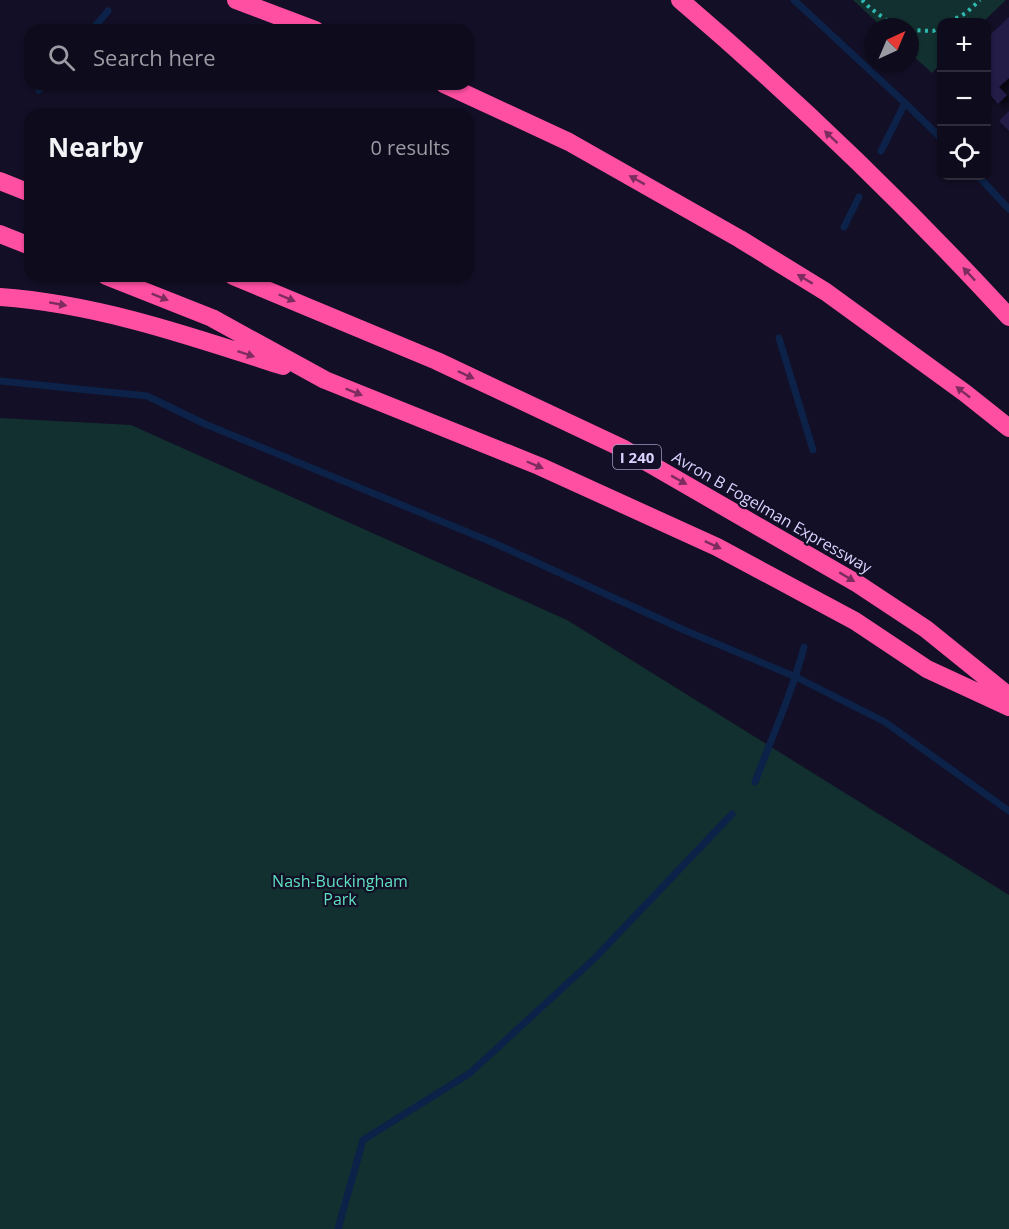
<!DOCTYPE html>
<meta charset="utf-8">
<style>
body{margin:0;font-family:"Open Sans",sans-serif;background:#1c1929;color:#f1f3f6}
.controls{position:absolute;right:18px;top:18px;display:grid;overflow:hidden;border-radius:12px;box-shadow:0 2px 4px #0004}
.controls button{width:54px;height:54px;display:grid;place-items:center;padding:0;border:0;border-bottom:2px solid #2e2b3b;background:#0e0b1c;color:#f1f3f6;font:30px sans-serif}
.compass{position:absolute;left:865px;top:18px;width:54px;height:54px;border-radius:50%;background:#0e0b1c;box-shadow:0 2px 4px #0004;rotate:44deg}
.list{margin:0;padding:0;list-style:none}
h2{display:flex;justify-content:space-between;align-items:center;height:78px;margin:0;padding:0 24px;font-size:26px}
h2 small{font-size:20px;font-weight:400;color:#9b9ba3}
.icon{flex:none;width:33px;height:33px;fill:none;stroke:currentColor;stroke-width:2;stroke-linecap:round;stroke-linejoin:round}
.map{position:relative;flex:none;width:1009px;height:1229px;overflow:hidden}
.search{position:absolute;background:#0e0b1c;box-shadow:0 2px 4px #0004;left:24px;top:24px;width:450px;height:66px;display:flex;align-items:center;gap:15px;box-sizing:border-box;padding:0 21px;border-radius:18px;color:#9b9ba3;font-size:22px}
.panel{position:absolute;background:#0e0b1c;box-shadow:0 2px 4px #0004;left:24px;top:108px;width:450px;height:174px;border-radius:18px}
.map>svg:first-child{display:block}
.green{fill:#12302f}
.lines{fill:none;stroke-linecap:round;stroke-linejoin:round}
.stream{stroke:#0c2248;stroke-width:7}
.building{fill:#241b47;filter:url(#shadow)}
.path{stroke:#2fb8b0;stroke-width:4;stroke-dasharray:3 4.5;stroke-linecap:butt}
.highway{stroke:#ff4fa3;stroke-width:18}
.oneway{fill:#7d2c5e}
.labels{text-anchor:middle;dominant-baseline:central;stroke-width:4.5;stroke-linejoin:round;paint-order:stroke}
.shield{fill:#130f26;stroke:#9e99be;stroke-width:1.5}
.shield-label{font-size:15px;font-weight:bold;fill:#d9d4ff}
.street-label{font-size:16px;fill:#d9d4ff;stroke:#130f26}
.park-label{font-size:16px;fill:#5fe0c0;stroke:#130f26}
</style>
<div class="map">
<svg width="1009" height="1229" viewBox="0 0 1009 1229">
<defs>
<filter id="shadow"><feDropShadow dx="6" dy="4" stdDeviation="3" flood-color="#0009"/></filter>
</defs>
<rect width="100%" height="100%" fill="#130f26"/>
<path class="green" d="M853,0H1006L983,22H942L941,63L932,73L910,53V27H882Z
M0,418L131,425L567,620L1009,895V1229H0Z"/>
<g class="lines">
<path class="stream" d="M794,0L905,103
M92,30L108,11
M39,90L44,84
M881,151L905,103L942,139
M978,176L1009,209
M844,227L859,197
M779,338L813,450
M0,381L147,396L205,424L494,543L684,630L796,677L885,722L1009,811
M755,782C772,737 792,693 804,647
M338,1229L363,1140L470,1073L595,958L732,814"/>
</g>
<path class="building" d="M1009,17V78L999,87L1007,95L998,104L991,96L986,100V39Z
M1009,111V131L999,121Z"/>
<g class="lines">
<path class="path" d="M862,0L870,8L896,27
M949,22L966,13L980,0
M910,30L933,31L942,27"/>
<path class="highway" d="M236,0L315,30
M680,0C796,99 906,205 1009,317
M444,84L569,142L740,239L826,292L965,393L1009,428
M0,181L30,193
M0,234L30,246
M106,276L212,318L325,380L539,466L717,547L855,621L927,669L1009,707
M233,276L437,361L624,449L858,584L926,629L1009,696
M0,297C98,304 190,336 283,366"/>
</g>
<defs><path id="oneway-solid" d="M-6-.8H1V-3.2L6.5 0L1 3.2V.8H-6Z" transform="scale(1.5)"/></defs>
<g class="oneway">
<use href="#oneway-solid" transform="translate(831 137) rotate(-137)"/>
<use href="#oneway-solid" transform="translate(637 180) rotate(-151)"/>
<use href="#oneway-solid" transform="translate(969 274) rotate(-133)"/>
<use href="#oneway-solid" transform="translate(805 279) rotate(-149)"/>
<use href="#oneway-solid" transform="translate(160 297) rotate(22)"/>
<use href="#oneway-solid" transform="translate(287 298) rotate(23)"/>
<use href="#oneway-solid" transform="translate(58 304) rotate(10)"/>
<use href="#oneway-solid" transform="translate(246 354) rotate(18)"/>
<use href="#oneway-solid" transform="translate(466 375) rotate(25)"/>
<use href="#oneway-solid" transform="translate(354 392) rotate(22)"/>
<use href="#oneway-solid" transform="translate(963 392) rotate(-142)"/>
<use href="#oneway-solid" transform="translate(535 465) rotate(23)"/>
<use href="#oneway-solid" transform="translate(679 480) rotate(29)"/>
<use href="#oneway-solid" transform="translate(713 545) rotate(25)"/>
<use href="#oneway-solid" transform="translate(847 577) rotate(31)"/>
</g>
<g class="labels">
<rect class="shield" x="613" y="445" width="48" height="24" rx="4.5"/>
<g class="shield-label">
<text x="637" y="457">I 240</text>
</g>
<g class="street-label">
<text transform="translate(772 512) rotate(30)">Avron B Fogelman Expressway</text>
</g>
<g class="park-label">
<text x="340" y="881">Nash-Buckingham<tspan x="340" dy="18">Park</tspan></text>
</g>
</g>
</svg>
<div class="controls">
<button>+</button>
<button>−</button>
<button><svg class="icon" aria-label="locate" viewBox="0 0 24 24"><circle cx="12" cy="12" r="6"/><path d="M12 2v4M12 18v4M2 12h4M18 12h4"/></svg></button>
</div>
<svg class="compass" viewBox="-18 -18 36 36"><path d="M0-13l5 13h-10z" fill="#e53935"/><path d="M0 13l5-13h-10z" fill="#9b9ba3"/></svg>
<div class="search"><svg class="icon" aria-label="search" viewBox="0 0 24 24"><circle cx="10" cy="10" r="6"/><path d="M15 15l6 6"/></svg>Search here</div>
<section class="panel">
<h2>Nearby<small>0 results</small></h2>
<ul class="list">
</ul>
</section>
</div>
